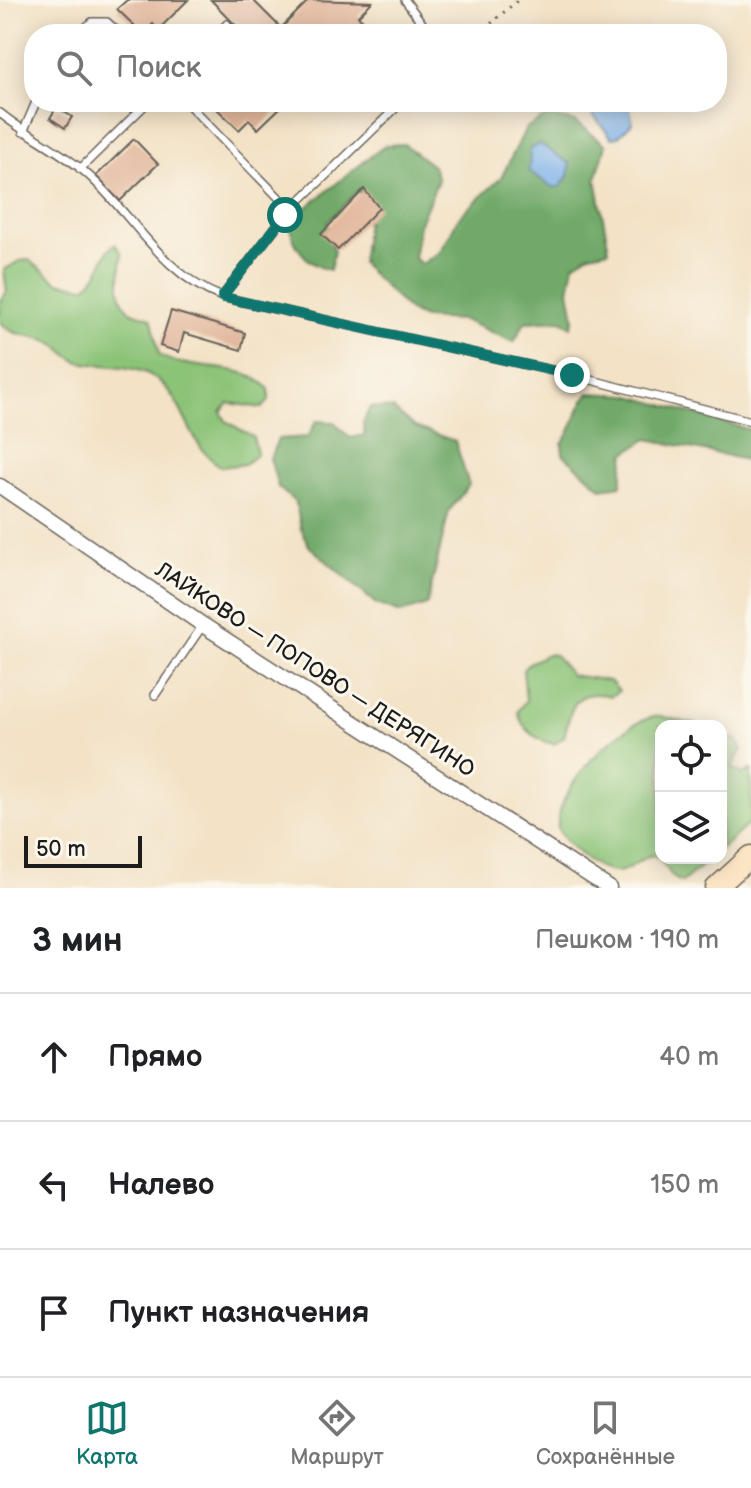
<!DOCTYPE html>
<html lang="ru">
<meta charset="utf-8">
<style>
body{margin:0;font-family:"Balsamiq Sans",sans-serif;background:#f2f2f2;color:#202124}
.controls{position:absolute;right:24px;bottom:24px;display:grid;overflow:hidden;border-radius:16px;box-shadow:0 4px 20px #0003}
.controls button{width:72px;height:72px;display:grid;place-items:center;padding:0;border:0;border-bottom:2px solid #e0e0e0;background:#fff;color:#202124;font:40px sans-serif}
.scale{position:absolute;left:24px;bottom:20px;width:118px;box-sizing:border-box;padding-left:8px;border:4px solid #1c1c1c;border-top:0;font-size:22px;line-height:28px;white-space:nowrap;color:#1c1c1c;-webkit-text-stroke:6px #fbf7ec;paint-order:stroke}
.stop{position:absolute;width:24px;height:24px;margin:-18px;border:6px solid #0f766e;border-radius:50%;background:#fff}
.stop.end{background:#0f766e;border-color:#fff;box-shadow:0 2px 8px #0008}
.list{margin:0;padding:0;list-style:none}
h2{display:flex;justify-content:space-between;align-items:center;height:104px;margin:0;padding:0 32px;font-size:34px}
h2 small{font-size:26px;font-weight:400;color:#757577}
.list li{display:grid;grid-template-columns:52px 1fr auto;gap:24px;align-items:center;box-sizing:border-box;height:128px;padding:0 32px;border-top:2px solid #e0e0e0}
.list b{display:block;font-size:30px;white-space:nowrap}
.list em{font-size:26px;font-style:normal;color:#757577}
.icon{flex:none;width:44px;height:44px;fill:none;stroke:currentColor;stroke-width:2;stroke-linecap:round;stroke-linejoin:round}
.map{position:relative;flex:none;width:751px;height:888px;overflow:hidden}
.search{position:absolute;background:#fff;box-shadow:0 4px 20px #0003;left:24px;right:24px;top:24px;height:88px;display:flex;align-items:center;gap:20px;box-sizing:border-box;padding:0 28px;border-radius:32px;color:#757577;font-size:30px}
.sheet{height:488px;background:#fff}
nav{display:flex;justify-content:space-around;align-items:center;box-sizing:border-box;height:112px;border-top:2px solid #e0e0e0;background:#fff;font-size:22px;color:#757577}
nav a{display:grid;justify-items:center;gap:4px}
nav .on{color:#0f766e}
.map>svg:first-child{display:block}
.green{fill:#8bc377;stroke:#54704a;stroke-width:2}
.forest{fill:#70a968;stroke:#466242;stroke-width:2}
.water{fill:#7ab0e9;stroke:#4b6682;stroke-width:2}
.building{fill:#e2b69b}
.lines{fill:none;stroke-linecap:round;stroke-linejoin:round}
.service-casing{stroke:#676158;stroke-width:10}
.minor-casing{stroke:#676158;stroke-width:17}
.secondary-casing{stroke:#676158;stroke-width:23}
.path{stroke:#676158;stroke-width:3;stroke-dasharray:2 6;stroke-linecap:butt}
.service{stroke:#fff;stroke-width:7}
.minor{stroke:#fff;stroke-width:14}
.secondary{stroke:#fce5c4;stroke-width:20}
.route{stroke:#0f766e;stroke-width:10}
.labels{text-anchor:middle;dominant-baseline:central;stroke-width:6;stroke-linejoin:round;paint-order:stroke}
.street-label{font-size:22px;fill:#1c1c1c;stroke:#fbf7ec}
</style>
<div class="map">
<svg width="751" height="888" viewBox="0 0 751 888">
<rect width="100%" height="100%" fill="#fbf7ec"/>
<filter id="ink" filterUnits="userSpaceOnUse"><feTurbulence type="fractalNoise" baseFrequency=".0125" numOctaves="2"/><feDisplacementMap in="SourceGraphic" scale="16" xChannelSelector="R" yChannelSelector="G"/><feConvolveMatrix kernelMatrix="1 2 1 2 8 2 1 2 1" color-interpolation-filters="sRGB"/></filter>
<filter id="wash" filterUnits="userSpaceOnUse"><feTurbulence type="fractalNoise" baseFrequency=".006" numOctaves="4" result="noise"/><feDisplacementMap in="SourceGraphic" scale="32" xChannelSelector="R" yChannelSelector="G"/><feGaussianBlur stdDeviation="1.8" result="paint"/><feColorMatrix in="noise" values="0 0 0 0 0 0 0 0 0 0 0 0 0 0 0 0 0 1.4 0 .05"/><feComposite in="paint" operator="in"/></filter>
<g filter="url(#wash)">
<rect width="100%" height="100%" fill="#f3e2c6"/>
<path class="green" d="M115,244L122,253C122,270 112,305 135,313C142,316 146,314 152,320L159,355C191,374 242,359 269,389V401L262,408L229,403L221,412L226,421L253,437L257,454L245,464L222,467C186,447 187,398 152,376C133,364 102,367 80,362C68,359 62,347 50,342C32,333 15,339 0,322V300L7,292L4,270L19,261L29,260L58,282L85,287C104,273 102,252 115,244Z
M547,654L555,655L571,675L610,681L619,691L611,696C573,687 572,707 564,737L554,744C537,741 521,728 518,711L526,700L523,670L529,663Z
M659,716L704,726H661V858H711L682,882C667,877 667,861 653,855C639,857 632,870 618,872C600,874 564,844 558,828C554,789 621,719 659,716Z
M721,734L736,740L742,749L732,767L742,774L751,770V822L721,849Z"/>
<path class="forest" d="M547,116L575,122L606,145L596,179L609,250L590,254L574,264L569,290L574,318L571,327L561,320L525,322L514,342L463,320L424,318L409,311L361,263L370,198L358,191L327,223L334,252L330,270C307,266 289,243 291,220L371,156L386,145L404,144L433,166L438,180L419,225L414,258L422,264L441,251L459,217L501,178L526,128Z
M589,393L628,395L751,430V461L648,439L625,453L621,485L601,488L563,454L562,443C576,427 575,410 589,393Z
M370,407L393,409L415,427L455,441L469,485L449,511L427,605L401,613L376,604L309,546L301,529L296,503L278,487L270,458L278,439L308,437L316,421L334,422L350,438L365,435L363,423Z"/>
<path class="water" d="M582,102H624L631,112L632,123L618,137L612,138Z
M540,144L570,164L568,176L560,187H552L529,171L530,149Z"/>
<g id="blocks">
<path class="building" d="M127,0H188L158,30L153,24L143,34L117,9Z
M211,0H253L281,28L309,0L372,2L358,16L366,23L355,34H244Z
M220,102H286L258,129L249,120L239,130L215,107Z
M57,107L72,117L65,128L50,118Z
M134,139L158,164L120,201L96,176Z
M364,189L379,208L338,250L321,234Z
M171,311L245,333L241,350L184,333L179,352L160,346Z"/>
</g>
</g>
<g filter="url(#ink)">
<use href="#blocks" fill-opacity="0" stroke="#676158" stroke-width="2"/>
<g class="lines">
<defs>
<path id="service" d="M405,0L430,34
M78,34L92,22H107L120,34
M217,34L227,24
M186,102L285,204V215L222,297
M0,113C27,135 60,150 86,173C133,214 161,274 222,297L572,375L751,421
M23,132L36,102
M80,169L148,102
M285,215L402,102
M155,695L203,625"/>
<path id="minor" d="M0,486L203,625L609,888"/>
<path id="secondary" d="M716,888L751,856"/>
</defs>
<use href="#service" class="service-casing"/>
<use href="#minor" class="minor-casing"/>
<use href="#secondary" class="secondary-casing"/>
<path class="path" d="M479,34L518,0"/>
<use href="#service" class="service"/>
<use href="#minor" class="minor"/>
<use href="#secondary" class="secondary"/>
</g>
</g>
<g class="lines" filter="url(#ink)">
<path class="route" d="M285,215L222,297L572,375"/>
</g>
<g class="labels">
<g class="street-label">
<text transform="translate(315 670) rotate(33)">ЛАЙКОВО — ПОПОВО — ДЕРЯГИНО</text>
</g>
</g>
</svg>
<div class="controls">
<button><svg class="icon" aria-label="locate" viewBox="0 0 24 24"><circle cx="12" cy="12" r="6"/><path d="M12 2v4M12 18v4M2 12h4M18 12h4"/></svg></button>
<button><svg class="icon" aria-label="layers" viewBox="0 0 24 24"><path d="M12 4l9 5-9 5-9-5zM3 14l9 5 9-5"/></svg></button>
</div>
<div class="scale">50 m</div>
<div class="stop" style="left:285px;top:215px"></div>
<div class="stop end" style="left:572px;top:375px"></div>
<div class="search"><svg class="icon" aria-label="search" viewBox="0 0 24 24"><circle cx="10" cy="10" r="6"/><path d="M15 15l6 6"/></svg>Поиск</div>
</div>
<section class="sheet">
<h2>3 мин<small>Пешком · 190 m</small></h2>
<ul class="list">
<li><svg class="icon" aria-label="ahead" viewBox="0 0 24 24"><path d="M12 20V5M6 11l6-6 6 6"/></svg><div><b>Прямо</b></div><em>40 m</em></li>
<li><svg class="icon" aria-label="left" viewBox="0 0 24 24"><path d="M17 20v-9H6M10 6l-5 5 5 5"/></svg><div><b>Налево</b></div><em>150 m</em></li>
<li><svg class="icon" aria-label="arrive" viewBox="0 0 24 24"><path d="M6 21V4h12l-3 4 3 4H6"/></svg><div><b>Пункт назначения</b></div></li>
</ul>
</section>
<nav>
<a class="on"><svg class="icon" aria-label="map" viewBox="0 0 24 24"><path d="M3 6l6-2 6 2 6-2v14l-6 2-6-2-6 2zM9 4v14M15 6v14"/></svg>Карта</a>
<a><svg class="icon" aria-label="directions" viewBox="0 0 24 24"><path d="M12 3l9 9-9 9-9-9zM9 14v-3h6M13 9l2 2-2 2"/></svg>Маршрут</a>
<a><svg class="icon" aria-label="saved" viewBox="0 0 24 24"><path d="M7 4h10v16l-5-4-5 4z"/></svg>Сохранённые</a>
</nav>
